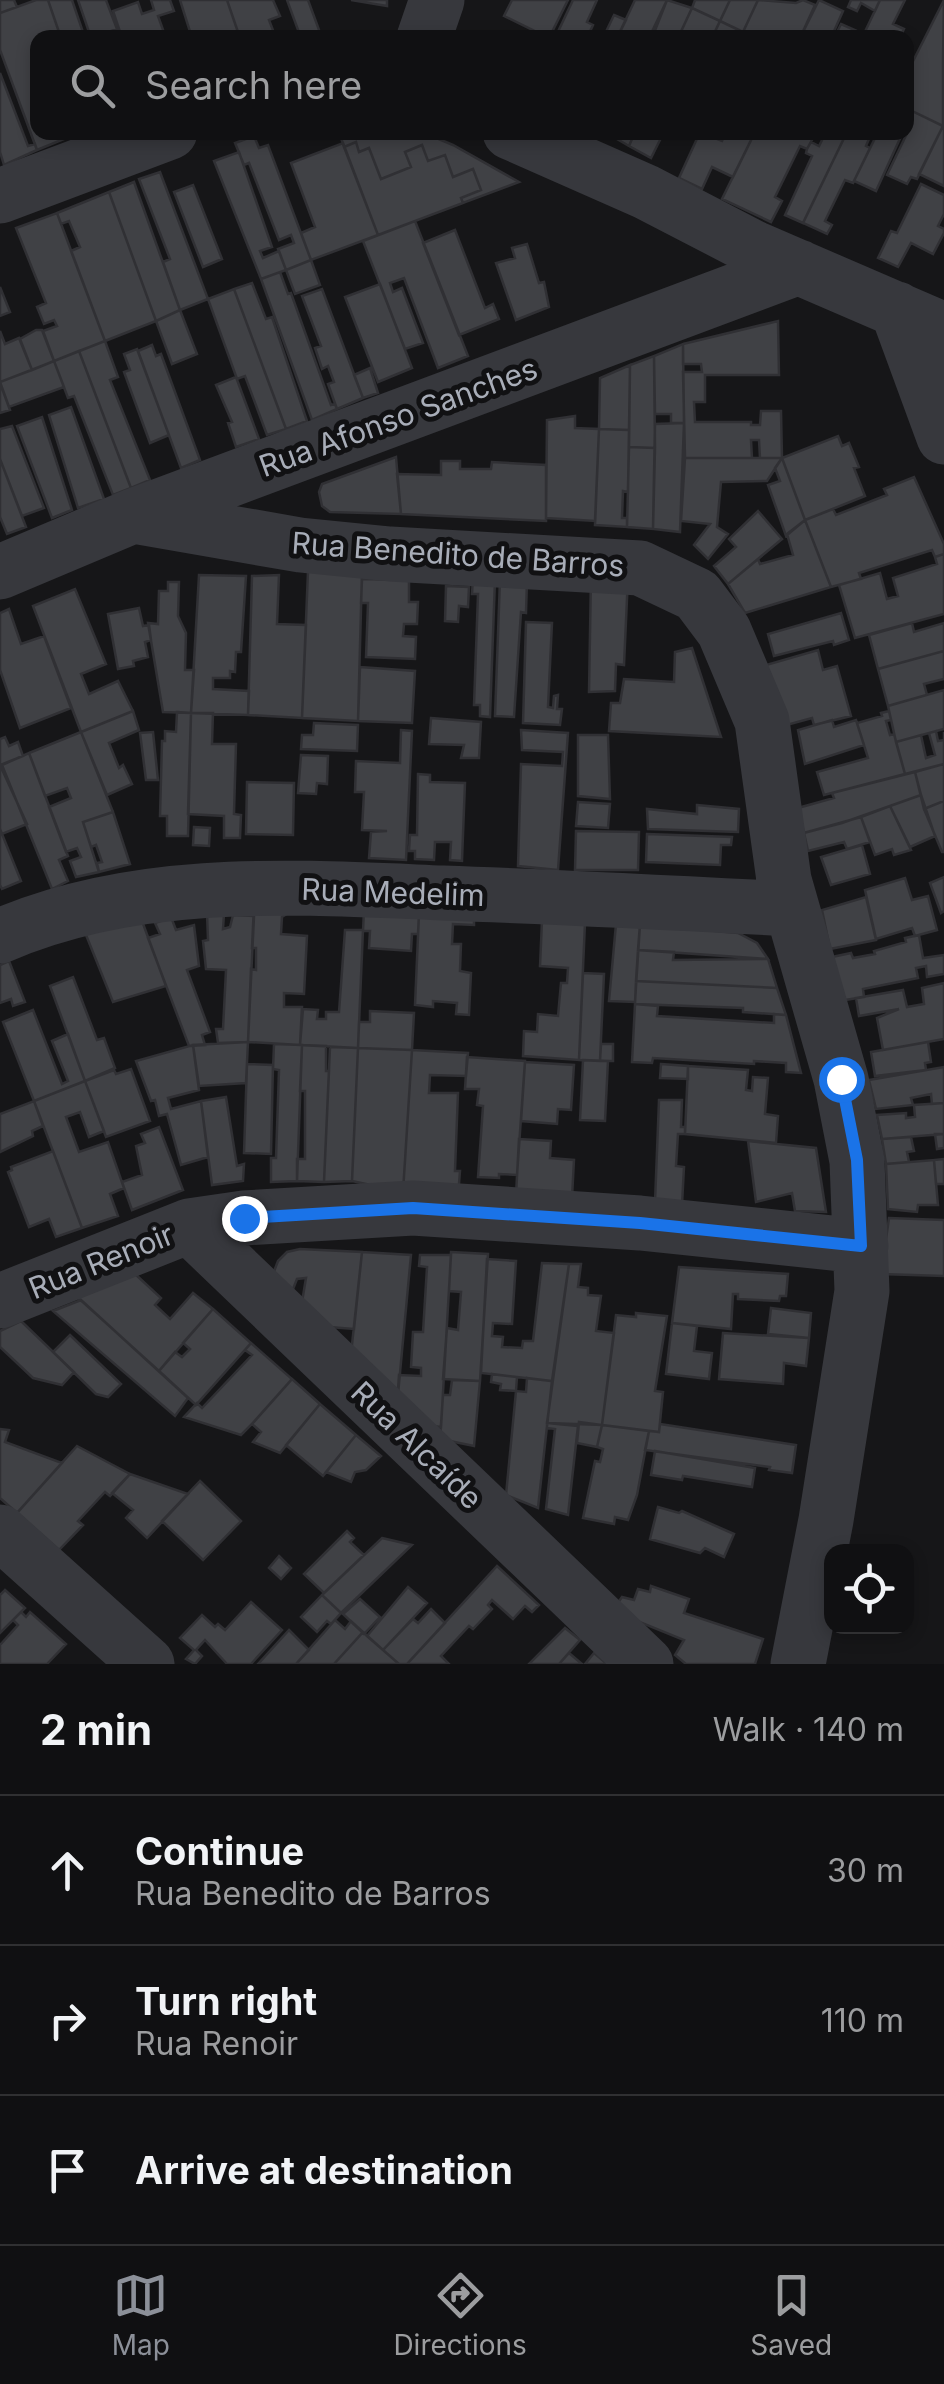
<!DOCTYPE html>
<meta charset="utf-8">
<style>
body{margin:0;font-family:Inter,sans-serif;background:#19191b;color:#f1f3f6}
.controls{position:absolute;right:30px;bottom:30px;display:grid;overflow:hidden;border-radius:20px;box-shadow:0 5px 15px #0003}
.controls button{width:90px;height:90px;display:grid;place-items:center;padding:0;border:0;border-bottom:2px solid #303032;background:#101012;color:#f1f3f6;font:50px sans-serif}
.stop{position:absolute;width:30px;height:30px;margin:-22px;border:8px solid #1a73e8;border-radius:50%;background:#fff}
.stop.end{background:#1a73e8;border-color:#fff;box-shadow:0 2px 10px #0008}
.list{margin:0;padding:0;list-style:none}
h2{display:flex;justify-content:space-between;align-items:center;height:130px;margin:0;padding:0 40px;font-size:42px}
h2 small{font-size:32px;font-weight:400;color:#9c9d9f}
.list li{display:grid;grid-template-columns:65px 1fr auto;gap:30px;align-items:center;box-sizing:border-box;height:150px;padding:0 40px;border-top:2px solid #303032}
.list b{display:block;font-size:38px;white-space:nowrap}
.list p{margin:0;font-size:32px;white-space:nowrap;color:#9c9d9f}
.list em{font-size:32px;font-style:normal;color:#9c9d9f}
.icon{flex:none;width:55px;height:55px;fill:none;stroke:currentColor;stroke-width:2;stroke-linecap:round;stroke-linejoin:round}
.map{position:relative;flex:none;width:944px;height:1664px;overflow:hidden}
.search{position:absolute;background:#101012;box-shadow:0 5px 15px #0003;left:30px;right:30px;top:30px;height:110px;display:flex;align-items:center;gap:25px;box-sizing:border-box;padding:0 35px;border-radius:20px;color:#9c9d9f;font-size:38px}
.sheet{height:580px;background:#101012}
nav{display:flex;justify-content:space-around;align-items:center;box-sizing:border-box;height:140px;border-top:2px solid #303032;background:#101012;font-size:28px;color:#9c9d9f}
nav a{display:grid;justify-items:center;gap:5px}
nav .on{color:#8c9099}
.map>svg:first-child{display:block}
.building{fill:#404145;stroke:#303034;stroke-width:2.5}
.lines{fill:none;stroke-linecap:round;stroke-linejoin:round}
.minor{stroke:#37383d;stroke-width:55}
.route{stroke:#1a73e8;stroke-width:12}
.labels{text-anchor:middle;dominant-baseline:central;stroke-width:10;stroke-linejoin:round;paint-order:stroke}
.street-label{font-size:30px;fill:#a8adb8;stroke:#111113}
</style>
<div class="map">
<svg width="944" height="1664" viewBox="0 0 944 1664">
<rect width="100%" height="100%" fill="#161618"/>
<path class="building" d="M0,0H14L17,7L0,13Z
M36,0H48L61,38H38V132H68L69,137L37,150L0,50V13Z
M48,0H72L85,38H61Z
M78,0H106L117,29L111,31L113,38H91Z
M151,0H170L174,11L158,16L166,38H122L113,11L138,2L142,14L154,10Z
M180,0H227L240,38H192Z
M227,0H273L280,16L269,20L276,38H240Z
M287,0H308L322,38H301Z
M351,0H387V6Z
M512,0H568L549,38L504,16Z
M573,0H597L587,22L593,25L587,38H555Z
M635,0H667L649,38H617Z
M667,0L692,8L678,38H652Z
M695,0H730L720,21L692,8Z
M730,0H758L743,32L720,21Z
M758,0L796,3L803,0L815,5L800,38H754L743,32Z
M819,0L843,11L831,38H800Z
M851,0H880L875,11L861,3L857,11L848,7Z
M880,0H905L893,24L904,29L900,38H862Z
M944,0L943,62V126L906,108V75Z
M692,8L720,21L712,38H678Z
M614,15L626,20L617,38H603Z
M720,21L743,32L740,38H712Z
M841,24L864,34L862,38H834Z
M0,73L28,146L35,144L37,150L4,165L0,152Z
M906,108L943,126L917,179L911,177L907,184L887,175L911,125L906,124Z
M943,126H944V186L919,174Z
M339,132H422L453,145L519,182L463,203L461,198L481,190L473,169L453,177L445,155L428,161L422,145L405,152L411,167L381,179L369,148L359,152L356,142L344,147Z
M605,132H635L629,146Z
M635,132H664L651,158L629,146Z
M700,132L722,141L726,132H755L733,177L712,167L702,189L679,178Z
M755,132H800L813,138L807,149L800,146L775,197L782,201L771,222L722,199Z
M826,132H847L803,223L785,215L812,156L806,153L807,149L811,142L819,146Z
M847,132H872L866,146L870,148L853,183L845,180L825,221L832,225L827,234L803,223Z
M878,132H903L876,191L854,181Z
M254,136L259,148L268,145L311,260L286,270L278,249L294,243L291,235L279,240L249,163L244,165L235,143Z
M356,142L359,152L369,148L381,179L411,167L405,152L422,145L428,161L445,155L453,177L473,169L481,190L461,198L463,203L378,235L344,147Z
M343,143L378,235L311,260L301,233L315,227L291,163Z
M239,152L272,247L260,251L263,258L279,251L286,270L261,279L214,161Z
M160,172L208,299L180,310L163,262L170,259L139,179Z
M134,182L180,310L156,321L109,192Z
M921,184L944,195V214L938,226L944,229V233L933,254L911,243L898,267L878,258L891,231L897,233Z
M193,185L222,259L203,267L174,192Z
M109,192L156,321L105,341L71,251L80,247L69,221L61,224L57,213Z
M57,213L105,341L54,361L43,331L57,326L54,320L44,324L37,307L46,303L16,228Z
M415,221L468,356L438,368L404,278L390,283L393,292L402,288L423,343L405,349L363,241Z
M455,230L485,308L493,304L499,319L459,335L423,243Z
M527,244L539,283L544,282L549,307L516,320L496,263L515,258L512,248Z
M311,260L320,285L295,294L286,270Z
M280,272L288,294L291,293L331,405L335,404L337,409L312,420L261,279Z
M252,283L266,319L272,317L307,421L286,429L234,289Z
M380,284L412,368L378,382L345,297Z
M0,287L10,312L0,316Z
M234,289L286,429L267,435L245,376L237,379L208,299Z
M322,289L363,398L337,409L328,384L334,382L328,366L322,369L315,348L321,346L302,296Z
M180,310L197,354L172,364L156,321Z
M778,321L779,375H705V402H694L695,422H751V425H760L761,411H781L782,458H760L759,440H751L752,458H685L683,372H702L701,364H683V344Z
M36,330H42L54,361L32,370L20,339Z
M0,331L5,344L19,338L32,370L0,382Z
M105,341L118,377L110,380L150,480L131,488L79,351Z
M683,344L684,423H671V414H655L654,356Z
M152,345L156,356L161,354L200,460L181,468L138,351Z
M137,349L169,435L150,443L124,372L130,370L124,354Z
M79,351L131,488L113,495L74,396L68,398L54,361Z
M654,356L655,448L629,447L630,365Z
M54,361L64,387L9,407L0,382Z
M630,365L629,430L599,429L600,378Z
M370,368L378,393L363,398L354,375Z
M236,377L259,439L236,447L228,423L232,422L216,385Z
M0,383L10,410L0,413Z
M71,407L104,499L78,508L49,415Z
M575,416V428L599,429L595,521L546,518L547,420Z
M42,417L72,510L52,518L17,426Z
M684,423L680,532L653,529L655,424Z
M12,426L44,508L22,516L0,459V429Z
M599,429L629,430L628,492L623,491L622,518H627V527L595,525Z
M838,436L842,446L849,443L859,467L854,468L865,496L805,520L782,458Z
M629,447L655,448L653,529L627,527Z
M396,457L401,514L330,512L322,506L319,492L322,484Z
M685,458H782L767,481L721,482L717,527L728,534L708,559L694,545L710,524L681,521Z
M782,458L805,520L786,536L768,485L780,481L775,468Z
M0,459L26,527L7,534L0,517Z
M441,461H460V469H491L492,462L546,465V521L401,514L397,474L441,475Z
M914,477L944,544V554L935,557L932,550L859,573L861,579L831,587L805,520L833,509L836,515L887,495L884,489Z
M758,511L782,539L728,584L714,566L736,547L729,539Z
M805,520L831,587L745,613L728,584L758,559L760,564L793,555L787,534Z
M944,554V614L855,638L839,585L880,573L887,599L898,596L893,578L937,564L935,557Z
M308,571L362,572L358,721L302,718Z
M199,575L246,576L241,652H236L235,672L230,671V678H213V689L249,691L248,715L191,713Z
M279,575L277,624L306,625L302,718L248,715L252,576Z
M591,575L628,577L624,665L616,664L615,691L589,692Z
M473,577L495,580L490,717L480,716V705H474L478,594H472Z
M362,579L409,580V602H418L417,624H404L403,636L416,637L415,659L366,657L368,603H361Z
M500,579L527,581L526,613L521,612L514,717L495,716Z
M168,582H179L178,616L186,633L185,670H194L191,713L163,712L148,623L158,624L159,591H168Z
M446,586L469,587L468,607L459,606L458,622L445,621Z
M75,589L106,664L81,674L89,694L118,681L133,711L81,732L33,606Z
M139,608L143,626L149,625L151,640L145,642L148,657L133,661L134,666L118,669L108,614Z
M9,609L21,644L44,636L71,708L20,728L0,670V613Z
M841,613L849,640L834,645L833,641L774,656L768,634Z
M526,622L552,623L548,707L553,708L554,696L558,695L557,709H562L560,725L523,723Z
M912,623L914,632L944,623V651L878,669L869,635Z
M692,648L721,737L609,731L611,703H620L624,679L674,682L675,652Z
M818,650L823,670L837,666L851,716L814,725L812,718L783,726L766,665Z
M944,651V679L924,684L927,695L888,706L878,669Z
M360,667L415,671L412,723L358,721Z
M944,690V729L896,742L888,706Z
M133,711L139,730L109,743L119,768L123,765L132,784L107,795L81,732Z
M889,711L891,720L886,721L890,735L894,734L905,774L824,795L817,772L868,758L857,723L882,716L881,713Z
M177,712L191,713L188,836H167V816H160L162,741H165V731L176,732Z
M191,713H213L212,744H236L234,814L241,815L240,838H224V816L188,814Z
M431,718L481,722L479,758H461L464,745L429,744Z
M832,720L834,727L856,720L864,745L805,764L798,730Z
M314,723L358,725L357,751L301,749L302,735H313Z
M401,730L412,731L406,860L369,858L371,832L387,831L362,830L364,792H355L356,761L400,763Z
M521,730L568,733L558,870L518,866L521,764L562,766L563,752L522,750Z
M936,731L938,741L944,740V732V764L905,774L896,742L921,735L926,758L935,755L929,733Z
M81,732L113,812L83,822L99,872L76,877L70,861L81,857L77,848L66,852L49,807L71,798L67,788L45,796L29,753Z
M153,732L158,780H146L140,733Z
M578,735H608L610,799L578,796Z
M5,737L9,746L18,742L23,756L0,765V739Z
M29,753L68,856L59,860L68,881L52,889L2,765Z
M301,755L328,756L327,784L317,783L316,794L298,793Z
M944,764V801L924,809L915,772Z
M0,765L27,824L2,834L0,829Z
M915,772L921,795L842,823L804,833L798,808L834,798L832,793Z
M418,774L430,775V782L465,783L462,861L450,860L451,842H435L434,860L415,859V851H409L410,835H417Z
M247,782L294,783L293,835L246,834Z
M921,795L935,836L910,847L890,806Z
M944,801V852H942L924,809Z
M578,802L610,804L608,828L576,826Z
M697,805L739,809L738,832L648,829L647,809L697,814Z
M890,806L911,850L894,855L892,849L875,855L861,817Z
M113,812L130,864L99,872L97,863L102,862L96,845L91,847L83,822Z
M861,817L870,842L847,849L844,842L808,851L804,833Z
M194,827L210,828L209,846L193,845Z
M0,829L21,881L2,889L0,885Z
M576,831L639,832L638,870H575Z
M647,834L732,837L731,845H721L720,865L646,862Z
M862,845L870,874L831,885L821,857Z
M944,877V911L941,913L930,883Z
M905,878L912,900L928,896L937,930L915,936L912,928L876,939L865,890Z
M866,897L876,940L830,949L822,910Z
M254,906L288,913L282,917L281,934L307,936L304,994L284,993V1007H302L300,1045L248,1042L251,969L256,970V948H252Z
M364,909L419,913L418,934H412L411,951L369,948L370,931H363Z
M138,910L166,986L113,1002L84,930Z
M419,913L474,915V925L453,924L452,944H461L460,971L471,973L469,1015L456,1014L457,1003L433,1001V1007L415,1005Z
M207,914H224L223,929L230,927L233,915L254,916L248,1042L218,1043L216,1029H223L226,970L206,969L203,941L208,940Z
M171,917L176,930L194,925L199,966L187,970L210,1032L202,1035L205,1045L189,1046L148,938L160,934L155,923Z
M542,920L585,923L579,1060L523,1056L524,1031L537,1032L538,1014L558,1016L561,983H567L568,968L540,966Z
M616,924H640L635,1002L609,1001Z
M640,924L738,933L757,943L768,959L638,950Z
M345,930H363L358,1048L300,1045L303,1009L318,1010L317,1019H326V1012H339Z
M919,935L923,958L944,955V974L927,977L926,966L916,968L918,978L863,989L864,997L845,1000L832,957L851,953L853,958L875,954L874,951L906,942L905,938Z
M638,950L674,952L673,960L768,959L777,988L636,981Z
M9,961L25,1002L13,1006L11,999L0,1003V965Z
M583,973L604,974L600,1061L579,1060Z
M73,977L97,1040L104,1038L115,1068L85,1081L50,986Z
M636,981L777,988L786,1015L743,1012V1008L635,1004Z
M944,983V1039L883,1050L877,1018L899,1009L859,1016L856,998L903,990L907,1007L924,1004L922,988Z
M635,1004L658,1006L657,1016L774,1023V1014L786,1015L801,1073L786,1072V1063L754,1061V1064L653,1058L652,1063L632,1062Z
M33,1010L62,1084L68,1081L52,1041L68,1034L85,1081L34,1101L3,1022Z
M370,1011L414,1013L412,1050L358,1048L359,1022H370Z
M248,1042L246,1083L199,1086L193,1045Z
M928,1042L931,1062L925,1063L926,1070L875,1076L871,1052Z
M274,1044L302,1045L297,1181L271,1182V1158H276L279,1070L273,1069Z
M601,1044H613V1061H600Z
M193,1045L199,1090L168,1098L171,1109L201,1101L208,1157L181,1165L167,1114L159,1116L155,1100L151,1101L136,1061Z
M302,1045L326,1046V1071H329L324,1182L297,1181V1159H305V1091H300Z
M330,1047L358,1048L352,1181L324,1182Z
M358,1048L412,1050L403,1192L352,1181Z
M412,1050L468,1053L466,1076L430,1075L429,1093H458L455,1171H460L458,1197L403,1192Z
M467,1057L525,1061L517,1175L499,1174V1178L478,1177L483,1106L477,1105L479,1089H465Z
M583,1060L608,1061L605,1121L580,1120Z
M525,1062L574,1065L571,1110L558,1109L557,1124L521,1121Z
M247,1064L273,1065L271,1154L244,1153Z
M661,1064L688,1066V1079L660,1078Z
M688,1066L748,1070L746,1090L752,1091L753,1077L768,1078L765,1114L778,1116L776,1143L685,1134Z
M944,1067V1103L932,1104L931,1094L911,1098L913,1105L876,1109L869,1080Z
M131,1069L150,1121L106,1137L85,1081L114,1070L116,1074Z
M85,1081L104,1131L89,1137L80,1112L66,1117L79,1152L108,1142L124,1188L110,1194L118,1216L82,1228L34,1101Z
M226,1097L237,1166L244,1164L243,1181L212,1185L201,1101Z
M659,1100H682L681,1127H685V1134H678L676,1166L684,1167L682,1205L655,1202Z
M34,1101L43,1126L32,1131L33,1136L0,1152V1114Z
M944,1103V1134L882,1139L877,1115L906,1113V1118L915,1117L914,1105Z
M159,1127L183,1190L132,1210L122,1182L142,1175L136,1146L145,1143L141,1134Z
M935,1134H944V1148L937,1149Z
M911,1137L914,1151L907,1152L909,1162L886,1164L882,1139Z
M519,1139L551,1141L550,1158L574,1160L572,1198L516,1195Z
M748,1141L816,1148L826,1212L795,1211L792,1193L756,1202Z
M53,1151L82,1228L56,1237L49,1219L29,1227L8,1172L12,1170L11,1167Z
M944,1159V1184H936L934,1160Z
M934,1160L938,1205H918L917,1212L888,1209L886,1164Z
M889,1218L944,1220V1276L881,1274Z
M300,1249L362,1252L354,1329L329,1327L302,1302L306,1278L297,1279L290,1297L273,1274L278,1261L287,1252Z
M362,1252L411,1255L397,1405L350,1363Z
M451,1252L488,1254L480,1381L443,1379L447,1328L458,1330L461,1292L449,1291Z
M420,1255H451L441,1427L425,1425L397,1405L399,1375L421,1376V1368L411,1367L413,1332H423L427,1267L419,1266Z
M487,1259L516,1261L512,1324L493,1323L492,1336L503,1337L502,1347L522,1348L523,1341H533L542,1263L569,1264L552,1381L481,1373Z
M569,1264H581L578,1287L588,1288V1295L601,1296L596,1331L614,1333L602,1425L547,1423Z
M679,1267L788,1274L786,1296H780L779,1301L738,1299V1294H733L731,1329L672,1323Z
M134,1273L161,1298L155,1305L170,1319L193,1293L213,1309L159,1371L76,1296Z
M81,1300L188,1398L175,1416L53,1311Z
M771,1308L811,1313L809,1338L768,1334Z
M213,1309L251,1343L196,1405L159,1371L175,1352L182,1357L190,1349L183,1343Z
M636,1313L667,1316L655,1391L663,1392L659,1432L602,1425L616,1315L636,1317Z
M21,1321L74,1372L62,1385L33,1378L0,1347V1331Z
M672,1323L697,1326L694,1351L712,1353L709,1379L666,1374Z
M723,1333L809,1338L806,1366L784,1363L783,1384L719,1379Z
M70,1335L121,1384L108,1397L96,1394L53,1352Z
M251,1343L292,1379L252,1424L241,1435L184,1417L197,1403L202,1408L252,1355L245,1350Z
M492,1374L517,1377L516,1391L500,1390L501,1384L491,1382Z
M527,1378L552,1381L538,1508L506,1495L516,1391L526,1392Z
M292,1379L320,1404L280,1453L253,1442L261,1432L252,1424Z
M452,1380L480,1381L474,1446L440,1439L443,1395H450Z
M320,1404L356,1435L323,1476L286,1445Z
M579,1422L602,1425L597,1447L577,1443Z
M547,1423L578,1426L568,1515L546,1509L555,1429L547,1428Z
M660,1424L796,1445L792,1473L769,1470L770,1467L645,1450L649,1431L659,1432Z
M602,1425L649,1431L637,1495L628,1520L615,1517L614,1524L583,1518L595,1461L600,1462L603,1449L597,1447Z
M0,1429L9,1430L5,1442L62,1463L17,1513L0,1498Z
M356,1435L381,1456L366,1470L355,1472L351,1482L326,1472Z
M77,1446L130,1474L110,1496L105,1492L78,1521L83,1525L59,1550L17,1513Z
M655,1451L755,1468L752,1487L683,1476L682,1480L651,1475Z
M130,1474L188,1494L147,1538L126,1518L133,1510L112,1493Z
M200,1481L241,1521L203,1560L162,1521Z
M658,1507L679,1513L682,1511L734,1534L724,1557L705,1548L700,1553L650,1539Z
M347,1531L354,1538L350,1542L364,1555L324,1593L304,1574Z
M382,1538L412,1545L341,1613L322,1595Z
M279,1556L291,1568L281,1579L269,1568Z
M497,1566L539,1605L532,1612L525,1606L513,1619L492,1600L488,1605L492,1609L473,1629L469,1626L441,1656L449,1664H407Z
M651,1586L689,1599L684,1613L763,1639L755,1664H686L675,1655L684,1640L637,1621L617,1604L622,1597L634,1600L638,1589L650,1592Z
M408,1587L427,1603L383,1650L367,1636Z
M5,1590L25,1608L0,1633V1595Z
M322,1595L341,1613L331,1624L327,1621L317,1632L301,1617Z
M360,1599L380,1617L364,1634L343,1614Z
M251,1602L282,1630L251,1664H227L205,1640L196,1650L202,1656L195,1664L186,1659L194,1650L180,1638L202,1615L215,1627L218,1624L225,1630Z
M431,1609L445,1623L407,1664H399L383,1650L413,1619L418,1623Z
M21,1612L26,1617L30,1612L66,1644L47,1664H0V1645L18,1625L13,1620Z
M335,1620L345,1629L351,1621L363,1632L334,1664H296Z
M565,1628L580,1640L559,1664H529Z
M289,1630L309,1650L296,1664H258Z
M363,1632L383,1650L399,1664H334Z
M569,1653L582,1664H559Z
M594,1653L607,1664H585Z"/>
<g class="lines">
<path class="minor" d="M424,38L437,0
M510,132L646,192L754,248L944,330
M0,196L170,132
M897,309L944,437
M133,516L300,545L390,554L640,568L697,595L724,631L762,721L784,880L841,1079L857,1161L862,1291L826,1520L798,1664
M0,572L133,516L799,267
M0,936C138,876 296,887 443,893C559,897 676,903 792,909
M189,1226L646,1664
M0,1301L189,1226L244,1218L413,1208L640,1223L861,1246
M0,1532L147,1664"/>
</g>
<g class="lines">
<path class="route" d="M244,1218L413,1208L640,1223L861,1246L857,1160L841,1079"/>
</g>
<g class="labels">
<g class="street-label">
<text transform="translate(398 417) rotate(-20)">Rua Afonso Sanches</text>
<text transform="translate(458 554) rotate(4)">Rua Benedito de Barros</text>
<text transform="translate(393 892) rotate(2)">Rua Medelim</text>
<text transform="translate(101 1261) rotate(-22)">Rua Renoir</text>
<text transform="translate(417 1445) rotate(44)">Rua Alcaíde</text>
</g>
</g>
</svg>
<div class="controls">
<button><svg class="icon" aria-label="locate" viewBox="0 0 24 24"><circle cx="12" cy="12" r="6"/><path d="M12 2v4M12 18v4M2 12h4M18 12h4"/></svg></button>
</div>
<div class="stop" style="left:841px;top:1079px"></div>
<div class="stop end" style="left:244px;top:1218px"></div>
<div class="search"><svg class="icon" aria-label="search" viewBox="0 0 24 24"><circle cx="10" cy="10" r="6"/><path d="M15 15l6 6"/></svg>Search here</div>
</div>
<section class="sheet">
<h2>2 min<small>Walk · 140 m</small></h2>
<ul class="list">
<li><svg class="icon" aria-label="ahead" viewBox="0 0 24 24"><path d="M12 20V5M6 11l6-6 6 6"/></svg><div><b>Continue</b><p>Rua Benedito de Barros</p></div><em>30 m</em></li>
<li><svg class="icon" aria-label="right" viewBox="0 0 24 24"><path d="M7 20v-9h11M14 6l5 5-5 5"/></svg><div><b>Turn right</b><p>Rua Renoir</p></div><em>110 m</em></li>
<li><svg class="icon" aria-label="arrive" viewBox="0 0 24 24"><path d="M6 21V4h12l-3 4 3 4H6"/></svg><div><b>Arrive at destination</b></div></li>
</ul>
</section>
<nav>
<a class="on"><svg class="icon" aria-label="map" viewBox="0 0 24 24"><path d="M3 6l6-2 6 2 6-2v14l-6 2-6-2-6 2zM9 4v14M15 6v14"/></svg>Map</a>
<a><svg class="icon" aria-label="directions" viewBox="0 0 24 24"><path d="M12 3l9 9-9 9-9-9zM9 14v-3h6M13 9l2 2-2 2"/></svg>Directions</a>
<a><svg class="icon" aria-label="saved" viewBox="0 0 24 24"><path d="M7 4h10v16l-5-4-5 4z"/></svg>Saved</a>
</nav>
